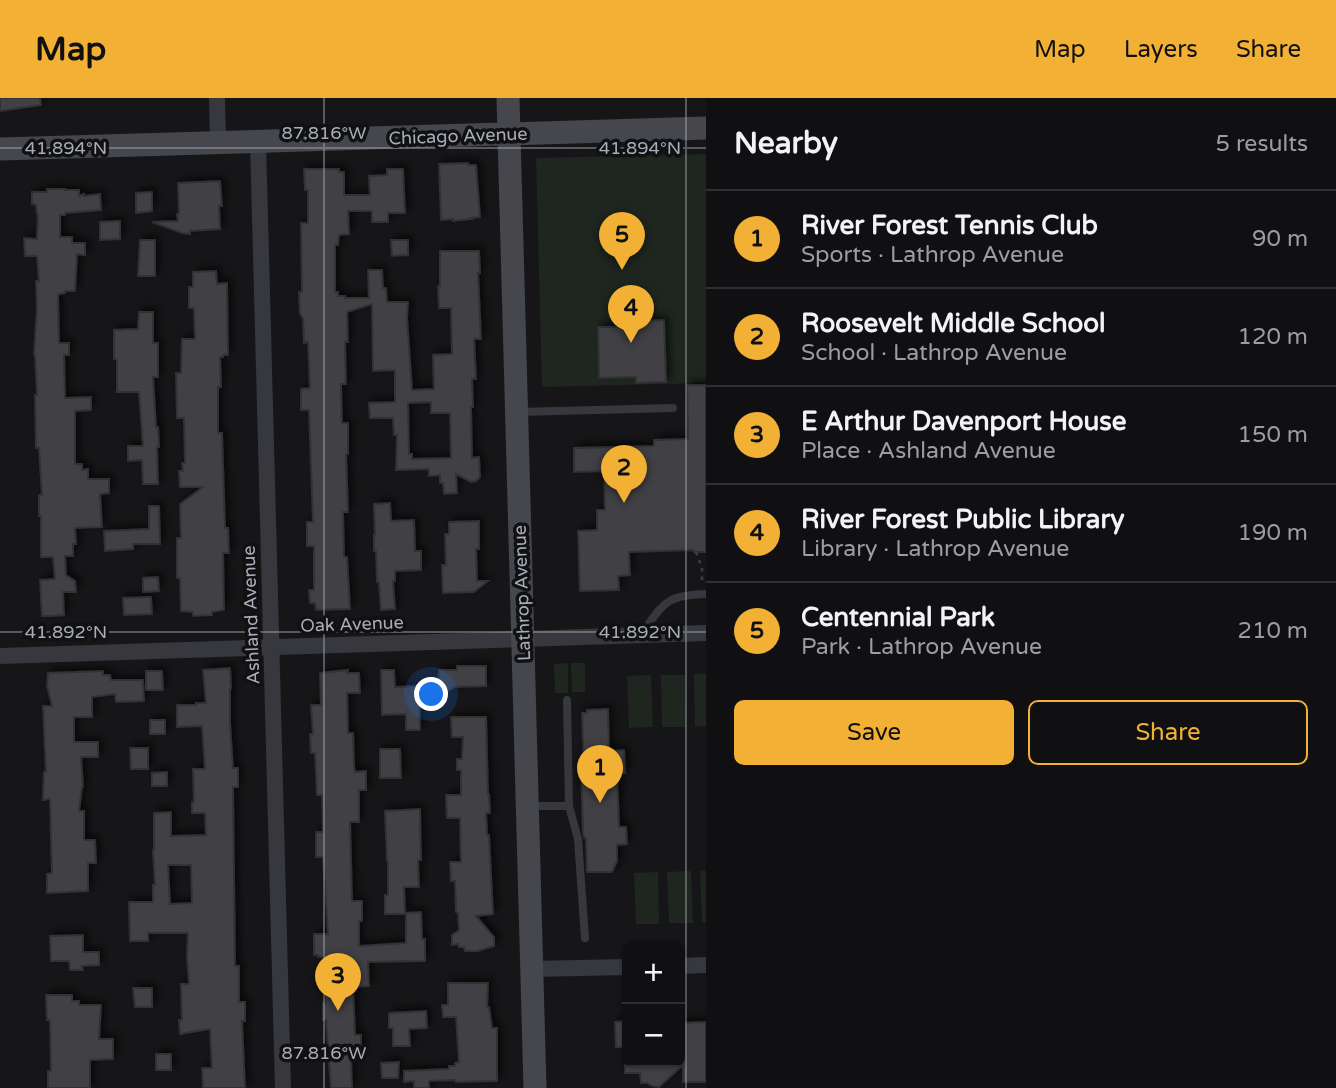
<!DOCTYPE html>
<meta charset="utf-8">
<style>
body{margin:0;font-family:"Varela Round",sans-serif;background:#19191b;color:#f1f3f6}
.controls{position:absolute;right:21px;bottom:21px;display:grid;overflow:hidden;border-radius:10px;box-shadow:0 2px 5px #0004}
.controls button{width:63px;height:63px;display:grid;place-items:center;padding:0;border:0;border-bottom:2px solid #303032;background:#101012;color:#f1f3f6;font:35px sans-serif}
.you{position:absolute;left:432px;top:597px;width:24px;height:24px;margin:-18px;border:5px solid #fff;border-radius:50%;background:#1a73e8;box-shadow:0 0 0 10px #1a73e833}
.badge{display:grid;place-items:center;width:46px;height:46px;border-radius:50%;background:#f2b134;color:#111;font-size:23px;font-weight:700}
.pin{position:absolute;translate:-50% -58px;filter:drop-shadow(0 2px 4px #0008)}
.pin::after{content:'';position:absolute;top:37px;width:24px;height:21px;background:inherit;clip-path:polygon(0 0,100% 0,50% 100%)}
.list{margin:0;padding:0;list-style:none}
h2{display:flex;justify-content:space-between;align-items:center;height:91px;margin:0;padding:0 28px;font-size:30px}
h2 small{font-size:23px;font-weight:400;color:#9c9d9f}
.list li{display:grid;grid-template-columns:46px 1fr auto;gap:21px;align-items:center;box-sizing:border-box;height:98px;padding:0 28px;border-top:2px solid #303032}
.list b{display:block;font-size:26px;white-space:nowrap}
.list p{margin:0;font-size:23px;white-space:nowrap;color:#9c9d9f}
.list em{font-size:23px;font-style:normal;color:#9c9d9f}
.actions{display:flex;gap:14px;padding:21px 28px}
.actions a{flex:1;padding:16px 0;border:2px solid #f2b134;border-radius:10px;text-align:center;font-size:24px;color:#f2b134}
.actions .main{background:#f2b134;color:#111}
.map{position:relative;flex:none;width:706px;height:990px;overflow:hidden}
header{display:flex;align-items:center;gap:42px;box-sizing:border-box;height:98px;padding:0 35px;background:#f2b134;color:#111}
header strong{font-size:33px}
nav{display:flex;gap:38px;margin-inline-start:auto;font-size:24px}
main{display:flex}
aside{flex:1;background:#101012}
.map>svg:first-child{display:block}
.green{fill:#1e261f}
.building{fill:#404145;stroke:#303034;stroke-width:2;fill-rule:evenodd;filter:url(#shadow)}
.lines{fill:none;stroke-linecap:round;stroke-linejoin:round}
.path{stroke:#3d3f44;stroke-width:2.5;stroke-dasharray:3.5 5;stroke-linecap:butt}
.lane{stroke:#37383d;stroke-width:8}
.street{stroke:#37383d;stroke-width:16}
.secondary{stroke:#45474d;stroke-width:23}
.ticks{fill:none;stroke:#a8adb8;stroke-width:2;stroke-opacity:0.45}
.labels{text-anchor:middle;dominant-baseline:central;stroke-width:7;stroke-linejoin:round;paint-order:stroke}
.street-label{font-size:18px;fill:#a8adb8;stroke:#111113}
.ticks-label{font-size:18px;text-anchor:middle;fill:#a8adb8;stroke:#111113;stroke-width:7;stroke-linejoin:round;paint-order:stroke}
</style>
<header>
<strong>Map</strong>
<nav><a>Map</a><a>Layers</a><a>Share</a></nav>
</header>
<main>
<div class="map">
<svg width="706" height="990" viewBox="0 0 706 990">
<defs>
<filter id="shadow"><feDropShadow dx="4" dy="-4" stdDeviation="3.5" flood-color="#0009"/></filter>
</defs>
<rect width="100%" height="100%" fill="#161618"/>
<path class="green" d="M706,56V285L542,289L536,60Z
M568,565V595H555L554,566Z
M571,565H585V594H572Z
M694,576H706V628H695Z
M651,577L653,629L629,630L627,578Z
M661,577H685L686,629H662Z
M691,773L693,825H669L667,774Z
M700,773H706V824H702Z
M658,774L659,826H636L634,775Z"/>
<path class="building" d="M0,0H40L41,7L0,13Z
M468,65V67H476L480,119L471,120L472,121L453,123V121L441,122L439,66Z
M304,71H339V74H344V97H370L369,78L387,77V71H403L405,115H388V124H372V113H348L349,136L339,137L338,147H335V194H338V198H345V200H369L368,172H382L383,190H386L387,204H408L407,220L412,292L434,291L433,257L452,256L451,210H439L438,188H440V153H479L480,175H478L481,241H474L476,281H472L473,309H471L472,360L479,359L480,379L476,383L471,384L456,376L457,395L444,396L443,385H440V377L429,378V371L396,372L397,337H394L393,320H370L369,305L395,304V272L373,273L372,206L347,214L348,244H345L346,286H341L342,325H348V356H346L348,414H343L344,459H347L350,511L316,512L315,505H310L309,492H314V448H307V424H313L309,312H301V291L310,290L308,244L304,245L303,221L300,215L299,194H302L301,125H308V92H305ZM431,304V315H450L451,360L412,361V356H409L408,305Z
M220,83L222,108H219L220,131L190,133V136L182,135L152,124L178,123L177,116H179L178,85Z
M47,91H65V92H79V98L84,96V98L100,96L101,112L65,115V117H60V139H72V145H85V157L77,156L75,193H65V195L59,196L58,198L59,245H69V257H64L65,300L91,299V312L75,313V366H82V372L88,371V381H109V395L100,396L102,429L75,430L76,446H73V458H65L66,477L75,483L76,494H63L64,517L51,518H42L40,482L55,481L53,459H41V418H39V397H42L39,350H36L35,297H37L35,257H34L37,209L36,183H39L37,158H25L24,140L37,141L38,116H37L36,107L32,106V94H47Z
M152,94V113L136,115V95Z
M120,123V141L100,142V124Z
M140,142H155V178H138Z
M391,142H408V157L392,158Z
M216,173L217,186L227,185L228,257H223V259H220L221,289H218V335H222L225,430H228L229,455H223L224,512L212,514V517L193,518V514L181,513L180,480H177V440H181L180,406L203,389H180L179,373H183L182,365H185L184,320H177L176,275H181L182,241H195L194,210H189V189H193V174Z
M139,214H153V245H158V279H153L156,329H158L159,349H157L158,386H143L142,362L128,363V348H143L139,294H117V261H114V232L138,231Z
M664,222L666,284L636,285V279L599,280L598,229H633V223Z
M687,287H706V454H694V452L629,454L630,477L618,478L619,492L580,493L578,433L597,432V412H605L604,373L574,374V350L654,348V342L688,341Z
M390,405L391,423L414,422L415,453H421V472L395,473V483H393L395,511L381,512L379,484H377L376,453H374V437H375L374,406Z
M149,408H159L160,446H133V451L105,453L104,433L149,431Z
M479,423V451H476L477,483H488L474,494L443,495L442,467H446L445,436H449V424Z
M158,479L159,493L143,494V480Z
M151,499L152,516L124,517L123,500Z
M457,568H486V588L455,589L438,598L439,572H457Z
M230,570L231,590L230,591V626L233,670H238V689H233L235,868H239V904H245V923H242L245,990H203L202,970H212L210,931L180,936L179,922H182L181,886H189L187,858L188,835H148V843H130L129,804H153V787H155L153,752H154V715L171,714V738L206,737L205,715H192V704H194L193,671H205L202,628L177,629V607H196V605H206L203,572ZM168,767H191L192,805L170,806Z
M348,572L347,575H359L360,595H347L348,635H353L354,668L355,674L366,673V692H359V724H350L352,803H362V823H359V848L406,845V815L421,814L422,841H425V863L368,864L369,888L353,889L355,937H361V954L357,955V960L351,961L352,990H331L326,922H323V905H325L324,859H318V857H314V836H328L323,759H316V734H323L322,697H317L315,655H311L310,636H313L311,607H321L320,575Z
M381,572H394L395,589L419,588L420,632H406V616L382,617Z
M103,573V577H110L111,582H143L144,603L116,604L115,596L92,599V619H74V644H98V659H81L83,689H82L79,713H84V742H95L96,765H88V793L47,795V776L52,775L50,701L43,702L44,674H46L43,608H52L48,591L47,589L48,575Z
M146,573H162L163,592H146Z
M608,611L609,653L624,652L625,675H617L619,729H626L627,746L617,747V763L612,774H587L586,740H584L583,734L581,666H584L582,615H587V612Z
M451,619H486L488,696H489L490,715H486L487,737H489L493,816L476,818L494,839V848L478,853H465L464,849H459L458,846L452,847V837L459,832L458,815L456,814L455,783H451L450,764H461L460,720H447L446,697H461V672H457V661H462L463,639H452Z
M150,622H165V636H150Z
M130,650H148V671H131Z
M380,651H400L401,680H380Z
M167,674V688H152V675Z
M420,711L421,762H418L419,789H404L405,816H385V797H388V763H387L385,713Z
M83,837V854H99V867L82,868L83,872H70L69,863H51L50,838Z
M448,885H488L487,909H489L492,930H497V983L456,984V982L429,983V990H414V983L404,984V973L449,971V968H455V965L459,964L456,919H443L442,907H448Z
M133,890H152V909H135Z
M46,897H72V903H79V907H101L99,941H113V961L90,962V990H48V973H51L50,922H47Z
M426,913L427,930L409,931L410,948H393V930H389V915Z
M627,923V949H616L615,924Z
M706,924V984H683V967L659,989L652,988L647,985H641L640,975H625V964H680V925Z
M156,956H171V972H156Z
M399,964L398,980H382L381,965Z"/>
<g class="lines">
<path class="path" d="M696,454L702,470V486"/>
<path class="lane" d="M518,314L673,310
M642,535C664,505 666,497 706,496
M567,602L569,708L578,741L585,840
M531,708H569"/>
<path class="street" d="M217,0L218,45
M258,44L283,990
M0,558L706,535
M680,868L706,867
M532,871L627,869"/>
<path class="secondary" d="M508,0L535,990
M0,51L706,30"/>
</g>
<path class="ticks" d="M324,0V990M686,0V990M0,50H706M0,534H706"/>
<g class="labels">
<g class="street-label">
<text transform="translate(458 38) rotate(-2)">Chicago Avenue</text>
<text transform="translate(522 495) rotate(-92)">Lathrop Avenue</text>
<text transform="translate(251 517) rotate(-92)">Ashland Avenue</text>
<text transform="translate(352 526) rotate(-2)">Oak Avenue</text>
</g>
</g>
<g class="ticks-label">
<text x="324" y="41">87.816°W</text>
<text x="66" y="56">41.894°N</text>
<text x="640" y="56">41.894°N</text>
<text x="66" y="540">41.892°N</text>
<text x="640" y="540">41.892°N</text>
<text x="324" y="961">87.816°W</text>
</g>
</svg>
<div class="controls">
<button>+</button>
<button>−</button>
</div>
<div class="you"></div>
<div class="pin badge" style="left:600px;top:705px">1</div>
<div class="pin badge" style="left:624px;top:405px">2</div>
<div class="pin badge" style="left:338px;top:913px">3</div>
<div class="pin badge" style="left:631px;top:245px">4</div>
<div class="pin badge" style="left:622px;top:172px">5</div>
</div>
<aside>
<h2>Nearby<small>5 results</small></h2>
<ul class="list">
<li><span class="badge">1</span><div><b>River Forest Tennis Club</b><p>Sports · Lathrop Avenue</p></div><em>90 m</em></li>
<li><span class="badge">2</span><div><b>Roosevelt Middle School</b><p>School · Lathrop Avenue</p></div><em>120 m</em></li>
<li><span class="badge">3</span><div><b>E Arthur Davenport House</b><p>Place · Ashland Avenue</p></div><em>150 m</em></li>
<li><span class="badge">4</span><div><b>River Forest Public Library</b><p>Library · Lathrop Avenue</p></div><em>190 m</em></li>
<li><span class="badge">5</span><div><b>Centennial Park</b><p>Park · Lathrop Avenue</p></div><em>210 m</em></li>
</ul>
<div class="actions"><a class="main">Save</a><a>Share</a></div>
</aside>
</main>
